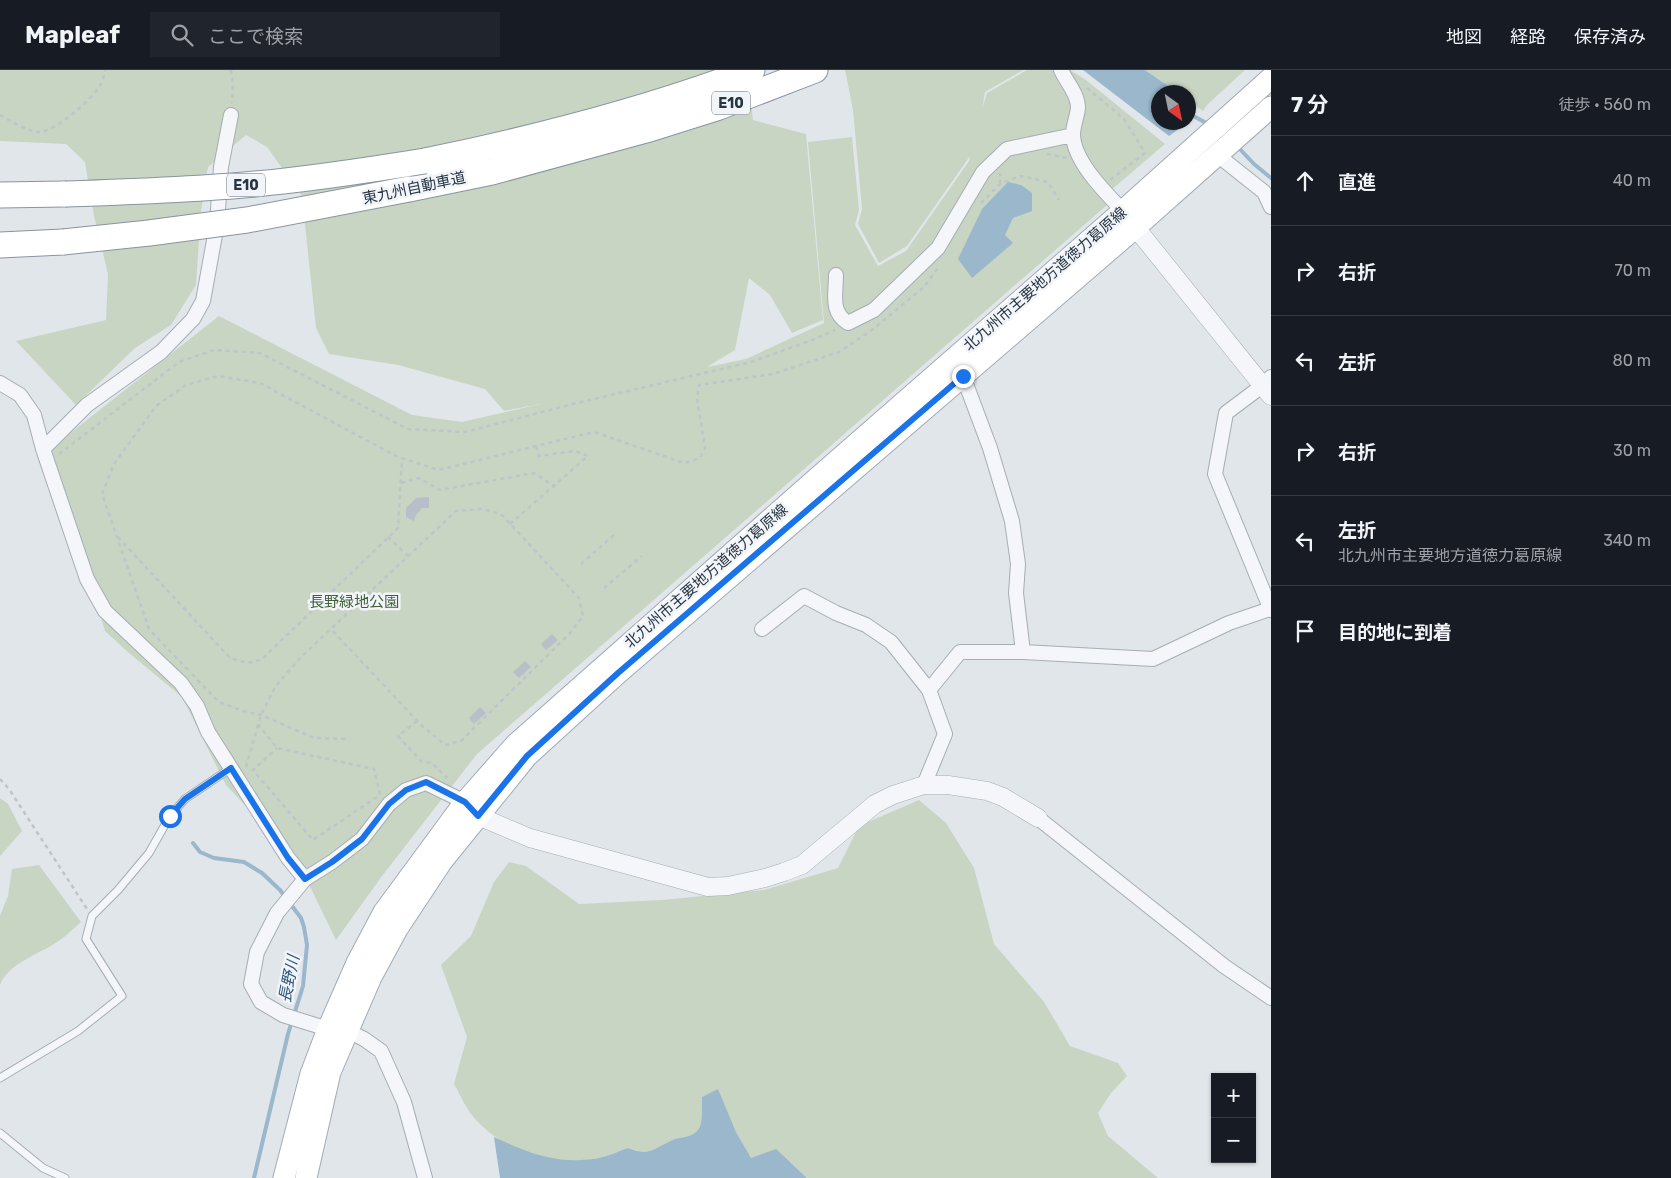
<!DOCTYPE html>
<html lang="ja">
<meta charset="utf-8">
<style>
body{margin:0;font-family:Rubik,"Noto Sans JP",sans-serif;background:#20242c;color:#f1f3f6}
.controls{position:absolute;right:15px;bottom:15px;display:grid;overflow:hidden;border-radius:0px;box-shadow:0 1px 4px #0004}
.controls button{width:45px;height:45px;display:grid;place-items:center;padding:0;border:0;border-bottom:1px solid #363941;background:#171b24;color:#f1f3f6;font:25px sans-serif}
.compass{position:absolute;left:1151px;top:15px;width:45px;height:45px;border-radius:50%;background:#171b24;box-shadow:0 1px 4px #0004;rotate:147deg}
.stop{position:absolute;width:15px;height:15px;margin:-11px;border:4px solid #1a73e8;border-radius:50%;background:#fff}
.stop.end{background:#1a73e8;border-color:#fff;box-shadow:0 1px 5px #0008}
.list{margin:0;padding:0;list-style:none}
h2{display:flex;justify-content:space-between;align-items:center;height:65px;margin:0;padding:0 20px;font-size:21px}
h2 small{font-size:16px;font-weight:400;color:#9ea1a6}
.list li{display:grid;grid-template-columns:32px 1fr auto;gap:15px;align-items:center;box-sizing:border-box;height:90px;padding:0 20px;border-top:1px solid #363941}
.list b{display:block;font-size:19px;white-space:nowrap}
.list p{margin:0;font-size:16px;white-space:nowrap;color:#9ea1a6}
.list em{font-size:16px;font-style:normal;color:#9ea1a6}
.icon{flex:none;width:28px;height:28px;fill:none;stroke:currentColor;stroke-width:2;stroke-linecap:round;stroke-linejoin:round}
.map{position:relative;flex:none;width:1271px;height:1108px;overflow:hidden}
header{display:flex;align-items:center;gap:30px;box-sizing:border-box;height:70px;padding:0 25px;background:#171b24;border-bottom:1px solid #363941}
header strong{font-size:24px}
nav{display:flex;gap:28px;margin-inline-start:auto;font-size:18px}
.search{width:350px;height:45px;background:#20242c;display:flex;align-items:center;gap:12px;box-sizing:border-box;padding:0 18px;border-radius:0px;color:#9ea1a6;font-size:19px}
main{display:flex}
aside{flex:1;background:#171b24}
.map>svg:first-child{display:block}
.green{fill:#c8d5c2}
.water{fill:#9ab7cc}
.lines{fill:none;stroke-linecap:round;stroke-linejoin:round}
.stream{stroke:#9ab7cc;stroke-width:4}
.building{fill:#b8bfc8}
.service-casing{stroke:#a6adb5;stroke-width:9}
.minor-casing{stroke:#a6adb5;stroke-width:16}
.tertiary-casing{stroke:#a6adb5;stroke-width:19}
.primary-casing{stroke:#a0abb7;stroke-width:23}
.motorway-casing{stroke:#8894a2;stroke-width:27}
.path{stroke:#bfc4ca;stroke-width:2.5;stroke-dasharray:4 4;stroke-linecap:butt}
.service{stroke:#f4f6f9;stroke-width:7}
.minor{stroke:#f4f6f9;stroke-width:14}
.tertiary{stroke:#f4f6f9;stroke-width:18}
.primary{stroke:#fff;stroke-width:21}
.motorway{stroke:#fff;stroke-width:25}
.motorway-bridge-casing{stroke:#8894a2;stroke-width:27;stroke-linecap:butt}
.motorway-bridge{stroke:#fff;stroke-width:25}
.route{stroke:#1a73e8;stroke-width:6}
.labels{text-anchor:middle;dominant-baseline:central;stroke-width:5;stroke-linejoin:round;paint-order:stroke}
.shield{fill:#f1f4f8;stroke:#646e79;stroke-width:1}
.shield-label{font-size:14px;font-weight:bold;fill:#283543}
.street-label{font-size:15px;fill:#283543;stroke:#f1f4f8}
.park-label{font-size:15px;fill:#416035;stroke:#f1f4f8}
.water-label{font-size:16px;font-style:italic;fill:#30577a;stroke:#f1f4f8}
</style>
<header>
<strong>Mapleaf</strong>
<div class="search"><svg class="icon" aria-label="search" viewBox="0 0 24 24"><circle cx="10" cy="10" r="6"/><path d="M15 15l6 6"/></svg>ここで検索</div>
<nav><a>地図</a><a>経路</a><a>保存済み</a></nav>
</header>
<main>
<div class="map">
<svg width="1271" height="1108" viewBox="0 0 1271 1108">
<rect width="100%" height="100%" fill="#e1e6eb"/>
<path class="green" d="M0,0H747L753,50L806,64L823,250L792,263L770,225L749,208L735,280L707,297L746,289L824,253L808,72L852,67L859,140L855,155L878,196L906,181L969,91L970,86L907,176L879,193L858,154L862,139L853,40L845,0H1023L985,22L982,39L987,23L1027,0H1070L1086,10L1165,74L1103,127L1107,135L477,684L382,806L336,870L298,792L226,715L182,627L129,583L105,561L50,379L219,246L412,345L462,352L545,333L504,341L485,319L398,295L329,284L316,258L302,126L267,77L246,65L208,97L201,141L196,215L171,255L135,278L76,335L16,271L106,250L108,204L94,146L85,92L66,74L0,71Z
M1145,0H1245L1208,34L1203,41L1189,31L1188,22H1177Z
M0,728L8,734L22,761L0,786Z
M919,730L946,753L974,798L994,874L1044,932L1070,976L1118,993L1127,1006L1111,1023L1098,1043L1108,1066L1158,1108H807L790,1092L751,1089L736,1062L718,1020L702,1027C701,1037 704,1054 697,1061C691,1067 683,1067 675,1069C656,1076 651,1088 628,1078C619,1081 609,1086 599,1088C556,1096 506,1083 476,1050C467,1041 461,1026 454,1014L467,967L441,895L471,866L494,812L509,792L526,796L579,834L662,830L764,820L838,798L859,756Z
M39,795L81,852C74,858 67,865 60,870C41,884 9,892 0,915V846L8,826L12,799Z"/>
<path class="water" d="M1083,0H1145L1177,22H1158V52L1187,53L1169,66Z
M1008,112L1021,115L1032,123V141L1013,148L1005,165L1013,173L972,208L958,189L982,139Z
M718,1019L736,1062L751,1088L776,1079L807,1108H500L494,1067C530,1084 559,1095 599,1088C609,1086 619,1081 628,1078C651,1088 656,1076 675,1069C683,1067 691,1067 697,1061C704,1054 701,1037 702,1027Z"/>
<g class="lines">
<path class="stream" d="M1188,43L1208,54
M1237,76L1254,94L1271,108
M193,773L200,782L214,788L244,792L262,803L280,820L301,848L304,857L307,875L303,916L288,964L254,1108"/>
</g>
<path class="building" d="M429,427V438H422L416,445L414,451L406,447V438L416,428Z
M552,564L558,570L546,580L541,574Z
M525,591L531,597L519,608L513,602Z
M480,637L486,643L474,654L469,648Z"/>
<g class="lines">
<defs>
<path id="service" d="M0,1008L78,961L122,926L86,869L92,846L118,820L149,783L170,746L185,729L231,698
M0,1063L43,1098L65,1108"/>
<path id="minor" d="M1061,0C1067,13 1078,24 1078,38C1077,47 1073,56 1073,65C1074,92 1106,123 1123,141
M1225,91L1264,122L1271,137
M836,205C836,224 830,242 848,253L874,240L938,178L983,102L1007,79L1073,65
M963,306L990,378L1012,451L1018,494L1016,523L1023,582
M1271,307L1262,316L1226,343L1215,404L1271,540
M0,313L20,325L34,345L43,379L87,509L105,541L181,613L197,636L208,662L288,788L305,809
M43,379L87,335L161,282L193,249L203,231L217,154L221,97L231,45
M762,559L804,526L836,543L866,555L891,572L929,620L945,664L924,715
M929,620L960,582H1023L1153,589L1229,553L1270,539
M1038,748L1224,896L1271,928
M425,1108L404,1032L381,981L364,969L348,961L328,959L283,945L261,932L251,914L257,882L277,843L305,809L332,792L362,769L389,734L406,720L426,713L465,732L469,737"/>
<path id="tertiary" d="M1128,148L1271,326
M478,746L530,768L708,817L728,816L765,808L784,802L802,795L875,734L893,725L924,715H948L987,721L1003,727L1038,748"/>
<path id="primary" d="M284,1108L311,1004L328,959L357,893L384,842L465,732L516,674L816,409L1123,141L1271,8
M306,1108L330,1002L371,907L397,859L442,791L527,686L618,603L1136,157L1271,37"/>
<path id="motorway" d="M425,91C537,68 646,40 752,0
M409,119L492,102L646,60L719,37L815,0
M0,125L65,124
M0,175L63,172"/>
</defs>
<use href="#service" class="service-casing"/>
<use href="#minor" class="minor-casing"/>
<use href="#tertiary" class="tertiary-casing"/>
<use href="#primary" class="primary-casing"/>
<use href="#motorway" class="motorway-casing"/>
<path class="path" d="M231,0L233,15L232,33
M1087,18L1124,49L1145,83L1110,110
M0,45C9,50 29,62 39,62C55,62 94,28 100,15C103,11 104,5 105,0
M1047,84L1067,88
M1000,114V103
M981,133L1000,114L1020,106L1048,112L1059,130
M59,384L179,292L214,280L260,283L408,359L465,362L573,334L751,292L815,269L835,260
M401,413L419,408L440,420L534,403L554,416
M510,454L588,386L575,381L539,386L536,376
M118,467L230,588L247,593L261,590L398,458L402,388
M388,467L408,486
M581,494L615,464
M604,518L642,486
M188,600L149,559L102,424L114,394L156,336L186,315L218,306L260,313L396,386L438,400L594,362L684,393L700,388L705,378L697,328L699,315L773,304L839,282L872,260L924,217L938,198
M192,604L219,632L243,641L261,645L314,668L348,669
M417,651L398,666L422,692L432,693L447,708
M258,654L277,678L374,699L380,725L313,770L253,700L277,678
M246,697L261,645L275,617L300,588L456,441L482,439L501,444L579,528L583,546L570,563L461,671L445,675L421,655L331,559
M0,709L9,719L87,839"/>
<use href="#service" class="service"/>
<use href="#minor" class="minor"/>
<use href="#tertiary" class="tertiary"/>
<use href="#primary" class="primary"/>
<use href="#motorway" class="motorway"/>
<defs>
<path id="motorway-bridge" d="M65,124C128,122 192,120 255,114C312,109 369,100 425,91
M63,172L149,163L247,150L409,119"/>
</defs>
<use href="#motorway-bridge" class="motorway-bridge-casing"/>
<use href="#motorway-bridge" class="motorway-bridge"/>
</g>
<g class="lines">
<path class="route" d="M170,746L185,729L231,698L288,788L305,809L332,792L362,769L389,734L406,720L426,712L465,732L478,746L527,686L618,603L963,306"/>
</g>
<g class="labels">
<g class="shield">
<rect x="712" y="21.5" width="38" height="23" rx="4"/>
<rect x="227" y="103.5" width="38" height="23" rx="4"/>
</g>
<g class="shield-label">
<text x="731" y="33">E10</text>
<text x="246" y="115">E10</text>
</g>
<g class="street-label">
<text transform="translate(414 118) rotate(-12)">東九州自動車道</text>
<text transform="translate(1045 209) rotate(-41)">北九州市主要地方道徳力葛原線</text>
<text transform="translate(706 506) rotate(-41)">北九州市主要地方道徳力葛原線</text>
</g>
<g class="park-label">
<text x="354" y="532">長野緑地公園</text>
</g>
<g class="water-label">
<text transform="translate(289 909) rotate(-79)">長野川</text>
</g>
</g>
</svg>
<div class="controls">
<button>+</button>
<button>−</button>
</div>
<svg class="compass" viewBox="-18 -18 36 36"><path d="M0-13l5 13h-10z" fill="#e53935"/><path d="M0 13l5-13h-10z" fill="#9ea1a6"/></svg>
<div class="stop" style="left:170px;top:746px"></div>
<div class="stop end" style="left:963px;top:306px"></div>
</div>
<aside>
<h2>7 分<small>徒歩 · 560 m</small></h2>
<ul class="list">
<li><svg class="icon" aria-label="ahead" viewBox="0 0 24 24"><path d="M12 20V5M6 11l6-6 6 6"/></svg><div><b>直進</b></div><em>40 m</em></li>
<li><svg class="icon" aria-label="right" viewBox="0 0 24 24"><path d="M7 20v-9h11M14 6l5 5-5 5"/></svg><div><b>右折</b></div><em>70 m</em></li>
<li><svg class="icon" aria-label="left" viewBox="0 0 24 24"><path d="M17 20v-9H6M10 6l-5 5 5 5"/></svg><div><b>左折</b></div><em>80 m</em></li>
<li><svg class="icon" aria-label="right" viewBox="0 0 24 24"><path d="M7 20v-9h11M14 6l5 5-5 5"/></svg><div><b>右折</b></div><em>30 m</em></li>
<li><svg class="icon" aria-label="left" viewBox="0 0 24 24"><path d="M17 20v-9H6M10 6l-5 5 5 5"/></svg><div><b>左折</b><p>北九州市主要地方道徳力葛原線</p></div><em>340 m</em></li>
<li><svg class="icon" aria-label="arrive" viewBox="0 0 24 24"><path d="M6 21V4h12l-3 4 3 4H6"/></svg><div><b>目的地に到着</b></div></li>
</ul>
</aside>
</main>
